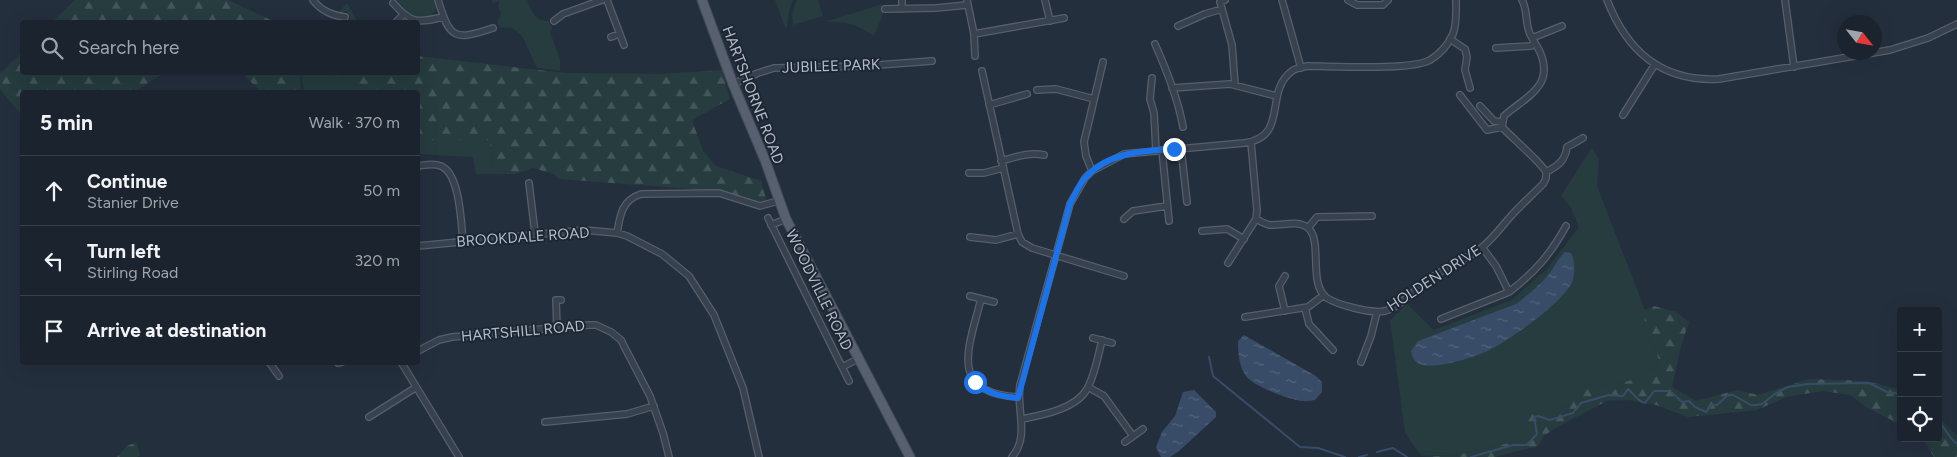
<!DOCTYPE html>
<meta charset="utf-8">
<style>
body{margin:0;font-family:Figtree,sans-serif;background:#242b36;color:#f1f3f6}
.controls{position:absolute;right:15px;bottom:15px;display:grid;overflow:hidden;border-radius:5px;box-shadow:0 5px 20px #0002}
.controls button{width:45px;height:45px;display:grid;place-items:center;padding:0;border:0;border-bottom:1px solid #39404a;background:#1b232e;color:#f1f3f6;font:25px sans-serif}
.compass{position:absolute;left:1837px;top:15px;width:45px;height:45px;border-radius:50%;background:#1b232e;box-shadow:0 5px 20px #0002;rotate:121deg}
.stop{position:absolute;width:15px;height:15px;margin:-11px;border:4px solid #1a73e8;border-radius:50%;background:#fff}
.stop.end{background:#1a73e8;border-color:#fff;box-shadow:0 1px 5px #0008}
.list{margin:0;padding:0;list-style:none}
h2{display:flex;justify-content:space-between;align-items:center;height:65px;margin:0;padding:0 20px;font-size:21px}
h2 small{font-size:16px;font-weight:400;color:#a0a4aa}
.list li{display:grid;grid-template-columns:32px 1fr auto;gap:15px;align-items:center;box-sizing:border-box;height:70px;padding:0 20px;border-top:1px solid #39404a}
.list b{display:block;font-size:19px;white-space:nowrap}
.list p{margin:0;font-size:16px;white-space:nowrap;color:#a0a4aa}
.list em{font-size:16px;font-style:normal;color:#a0a4aa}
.icon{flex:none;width:28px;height:28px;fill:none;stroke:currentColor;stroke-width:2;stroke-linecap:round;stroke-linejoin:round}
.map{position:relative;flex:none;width:1957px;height:457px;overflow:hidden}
.search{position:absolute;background:#1b232e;box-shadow:0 5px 20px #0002;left:20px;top:20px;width:400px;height:55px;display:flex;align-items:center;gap:12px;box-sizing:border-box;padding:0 18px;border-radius:5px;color:#a0a4aa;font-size:19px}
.panel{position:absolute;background:#1b232e;box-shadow:0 5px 20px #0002;left:20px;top:90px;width:400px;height:275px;border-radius:5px}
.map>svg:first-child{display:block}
.green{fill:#263c3f}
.forest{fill:url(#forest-firs)}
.water{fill:url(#water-ripples)}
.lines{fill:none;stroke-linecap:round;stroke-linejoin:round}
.stream{stroke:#394c67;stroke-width:2}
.street-casing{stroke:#565f6c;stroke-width:8}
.primary-casing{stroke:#414a57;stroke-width:11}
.street{stroke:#38414e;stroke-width:5.5}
.primary{stroke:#56606e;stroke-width:9}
.route{stroke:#1a73e8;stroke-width:6}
.labels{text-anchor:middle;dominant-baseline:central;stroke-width:4;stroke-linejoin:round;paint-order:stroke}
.street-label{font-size:15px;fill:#b4bcc9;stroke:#1d2633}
</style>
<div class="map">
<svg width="1957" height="457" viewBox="0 0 1957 457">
<defs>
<pattern id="forest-firs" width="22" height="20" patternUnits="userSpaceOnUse" patternTransform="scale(1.25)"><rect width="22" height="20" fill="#263c3f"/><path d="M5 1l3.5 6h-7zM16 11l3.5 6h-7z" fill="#435659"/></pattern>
<pattern id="water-ripples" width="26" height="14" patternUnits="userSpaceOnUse" patternTransform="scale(1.25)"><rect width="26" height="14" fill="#394c67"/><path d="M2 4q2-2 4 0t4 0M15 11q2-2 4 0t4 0" fill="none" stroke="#53647b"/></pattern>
</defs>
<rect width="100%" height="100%" fill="#242f3e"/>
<path class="green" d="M391,0H435C441,19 418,21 406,13C400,9 398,3 391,0Z
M492,0H527C531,10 535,21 548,21L552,28L550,32L560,59V71L537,68L522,36L511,27L500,28L497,22L501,14L498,6L500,1L493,3Z
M775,0H793L789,11L787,27H785Z
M797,0H818L823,16L793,25L792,14Z
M347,3L358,22H346L351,19L346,11L339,15L337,14Z
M879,5H883V14L874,36C858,25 845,21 825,22Z
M301,73H325L379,92H304Z
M418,140H490L492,167L515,174H476L473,157L418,154Z
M1592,147L1599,160L1597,186L1645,310L1644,332L1657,351L1659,366L1628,381L1577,389L1568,406L1527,415V432L1522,440L1456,455L1421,456L1405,433L1390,320L1407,304L1434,330L1511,300L1546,270L1579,227L1570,206L1561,196Z"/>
<path class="forest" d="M75,0H228L275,22H52Z
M22,52V72L164,73L134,92H22V116L0,89V74Z
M418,56L565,73L661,74L722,70L730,99L692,120L703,151L716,166L761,181L767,202C757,204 731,194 719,191L559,179L554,174L533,168L515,174L492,167L490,140H418V92H379L325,73L418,72Z
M242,73H300L301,92H261Z
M1654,306L1676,312L1689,322L1681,346L1672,387L1696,401L1737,390L1758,395L1809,379L1867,381L1901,390V425L1868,408L1850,395L1823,391L1786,397L1757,410L1688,417L1656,405L1628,400L1607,401L1559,426L1545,435L1538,446L1494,457H1421L1456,455L1522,440L1527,432V415L1568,406L1576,389L1628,381L1659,366L1657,351L1644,332L1645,310Z
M1938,417L1957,436V457H1934L1922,438H1938Z
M136,442L140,454L138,457H117L127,446Z"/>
<path class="water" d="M1565,252L1571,253C1575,261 1575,271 1573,280C1567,300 1505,344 1485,352C1471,358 1432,371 1418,363C1413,361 1412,355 1411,351L1418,341L1516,304C1528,295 1539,286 1549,274C1555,267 1558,258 1565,252Z
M1244,335L1316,376L1322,382V392L1315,400C1311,400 1307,402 1303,401C1290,400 1253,386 1246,376C1239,366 1238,353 1238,341Z
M1194,390L1216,412V417L1179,451L1170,457H1161L1156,447L1162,432L1175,416L1183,392Z"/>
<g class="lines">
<path class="stream" d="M1209,357L1213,376L1300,447L1318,448L1345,457
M1938,421C1946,429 1949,438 1957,444
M1377,452L1393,448L1407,457
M1359,457L1367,455
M1471,457L1513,445H1527L1537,434L1534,417L1538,416L1550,420L1573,413L1581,403L1609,395L1623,396L1628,389L1640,401L1645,403L1654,391H1670L1682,402L1689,401L1695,407L1706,412L1712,405H1717L1728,395H1733L1751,405H1757L1762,404L1776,393L1788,387L1808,384L1869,383L1887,392L1901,394"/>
<defs>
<path id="street" d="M313,0C320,10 333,16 345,17
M438,0C450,39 454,41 493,28
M607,0L624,45
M967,0L974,34L975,56
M1045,0L1050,21
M1225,0L1220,2L1232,45L1235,85
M1282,0L1301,68
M1348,0L1357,5H1383L1388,0
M1607,0C1627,51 1661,82 1719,79L1890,50L1928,38L1957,24
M1785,0L1794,67
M393,3C411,24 418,23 443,17
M885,9L936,8L967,5
M902,9V0
M397,21L403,15
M554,21L563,14L602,0
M1178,26L1205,14L1222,9
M974,34L1064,18
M611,37L619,34
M1532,38L1562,26
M1450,39L1465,49L1467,57L1465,70L1470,88
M1155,44C1167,71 1178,98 1183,127
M1496,48L1531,46L1535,43
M982,71L1018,234L1022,242L1032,248L1124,276
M1152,78L1150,99L1154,113L1156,151
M733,84L758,73L774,68L865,66L932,61
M1172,88L1230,84L1276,96
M1037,90L1056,89L1094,99
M1460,95L1487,130L1502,127
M989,105L1027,94
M1480,106L1494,121L1502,122
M1623,115L1655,64
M1181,148L1187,202
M1162,150L1169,221
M1001,161C1016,157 1029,152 1044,155
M418,166C426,165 433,163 441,166C460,174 461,222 463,241
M1092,171L1086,156L1084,142L1103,62
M1546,172C1558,166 1565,161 1567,147L1583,138
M969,173H984L1003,168
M529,183L535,233
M768,218L849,381
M1124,219L1133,211L1167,206
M1256,219C1260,221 1265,224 1270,225C1282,226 1296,220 1307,227C1324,239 1307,284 1327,298C1338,305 1372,314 1385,311C1400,307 1418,287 1431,278C1446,267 1465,260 1480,249C1492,240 1501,227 1511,216C1521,205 1532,195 1543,184C1545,181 1547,177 1546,173C1545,166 1510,136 1502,127L1504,116C1525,97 1555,87 1540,52C1537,46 1533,40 1530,34C1525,24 1528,10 1522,0
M771,225L786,219
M1308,228L1317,217L1372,216
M1202,231L1227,229L1244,239
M617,233C620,215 622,200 641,194L719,193L760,206L778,201
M970,237L996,240L1018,234
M418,246L584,230L617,233L627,236L662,254L689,276L714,315L743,388L759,457
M1482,247L1496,266L1509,292C1535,272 1550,255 1566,226
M1228,263L1256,219L1257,210L1251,142
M970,296L994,302
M981,299C969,347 947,393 1018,397
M1305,308L1309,324L1333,350
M1285,311L1279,286L1285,276
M1245,317L1308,307L1324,295
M1441,319L1509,292
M557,328L556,300H561
M1093,338L1112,343
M418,351L439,340L452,337L589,325H596L611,332L621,340L625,348L650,396L663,433L669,457
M269,362L279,376
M401,362L459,457
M1361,362L1371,336L1377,312
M338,363L342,362
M842,367L858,359
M1088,387L1104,396L1133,436
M369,417L415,388
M1022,419C1042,415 1076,409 1087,389C1095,375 1098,356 1102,340
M545,422L627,414L654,406
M1125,442L1143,429
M1012,457C1030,436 1016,410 1020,385L1070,204L1085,178L1092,171L1124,154L1244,143C1290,137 1263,92 1292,71C1296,68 1302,67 1307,66C1333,66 1410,71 1430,60C1440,54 1448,45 1453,34C1457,24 1456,11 1456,0"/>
<path id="primary" d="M702,0L733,84L765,160L786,219L910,457"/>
</defs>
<use href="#street" class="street-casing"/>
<use href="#primary" class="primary-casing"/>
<use href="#street" class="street"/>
<use href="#primary" class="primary"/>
</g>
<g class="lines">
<path class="route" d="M975,382C988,394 1001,396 1018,398L1070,204C1075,195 1079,184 1086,177C1108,152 1144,151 1174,149"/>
</g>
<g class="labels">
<g class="street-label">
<text transform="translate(831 66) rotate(-2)">JUBILEE PARK</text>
<text transform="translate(753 95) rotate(69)">HARTSHORNE ROAD</text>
<text transform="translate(523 237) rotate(-4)">BROOKDALE ROAD</text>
<text transform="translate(1434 278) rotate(-33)">HOLDEN DRIVE</text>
<text transform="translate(819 290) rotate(64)">WOODVILLE ROAD</text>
<text transform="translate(523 331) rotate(-5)">HARTSHILL ROAD</text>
</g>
</g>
</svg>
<div class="controls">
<button>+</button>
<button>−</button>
<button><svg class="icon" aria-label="locate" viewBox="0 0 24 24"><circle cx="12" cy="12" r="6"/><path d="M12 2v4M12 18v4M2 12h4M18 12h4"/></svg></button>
</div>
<svg class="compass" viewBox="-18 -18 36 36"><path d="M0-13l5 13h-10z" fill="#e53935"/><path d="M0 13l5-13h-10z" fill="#a0a4aa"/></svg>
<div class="stop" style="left:975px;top:382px"></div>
<div class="stop end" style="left:1174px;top:149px"></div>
<div class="search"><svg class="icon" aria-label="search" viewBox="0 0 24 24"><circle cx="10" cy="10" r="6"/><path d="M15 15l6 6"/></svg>Search here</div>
<section class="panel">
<h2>5 min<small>Walk · 370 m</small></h2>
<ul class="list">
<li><svg class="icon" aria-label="ahead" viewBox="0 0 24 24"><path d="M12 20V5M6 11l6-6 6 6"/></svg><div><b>Continue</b><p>Stanier Drive</p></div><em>50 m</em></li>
<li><svg class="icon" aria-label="left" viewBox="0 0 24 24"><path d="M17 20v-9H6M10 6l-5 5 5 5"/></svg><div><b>Turn left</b><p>Stirling Road</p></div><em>320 m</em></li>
<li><svg class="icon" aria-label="arrive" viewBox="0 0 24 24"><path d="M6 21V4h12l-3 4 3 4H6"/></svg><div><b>Arrive at destination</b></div></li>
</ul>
</section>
</div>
